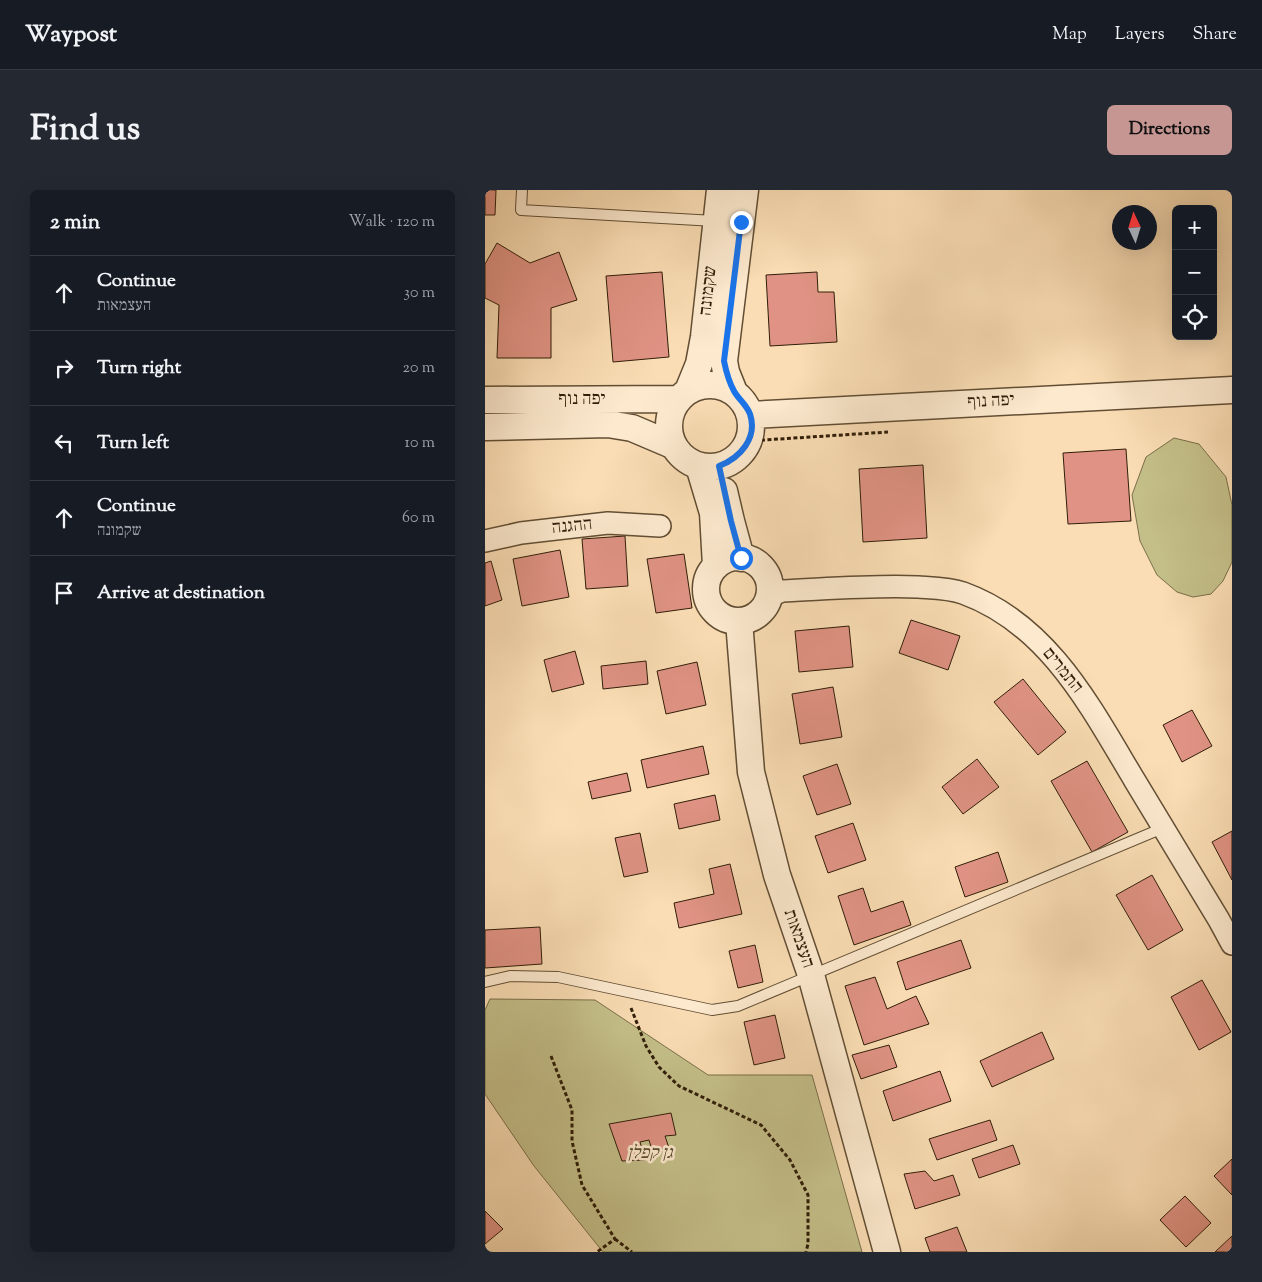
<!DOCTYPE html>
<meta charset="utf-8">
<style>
body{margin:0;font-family:"Sorts Mill Goudy","Frank Ruhl Libre",serif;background:#242831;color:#f1f3f6}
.controls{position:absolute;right:15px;top:15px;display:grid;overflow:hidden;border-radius:8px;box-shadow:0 5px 20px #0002}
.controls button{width:45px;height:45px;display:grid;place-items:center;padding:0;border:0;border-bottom:1px solid #363941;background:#171b24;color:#f1f3f6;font:25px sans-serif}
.compass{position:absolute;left:627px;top:15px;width:45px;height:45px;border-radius:50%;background:#171b24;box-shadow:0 5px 20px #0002;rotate:356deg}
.stop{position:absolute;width:15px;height:15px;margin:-11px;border:4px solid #1a73e8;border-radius:50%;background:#fff}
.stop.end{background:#1a73e8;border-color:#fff;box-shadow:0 1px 5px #0008}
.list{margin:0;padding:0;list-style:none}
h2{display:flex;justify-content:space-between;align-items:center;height:65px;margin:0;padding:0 20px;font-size:21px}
h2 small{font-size:16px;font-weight:400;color:#9ea1a6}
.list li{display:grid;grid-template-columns:32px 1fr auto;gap:15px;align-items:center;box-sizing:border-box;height:75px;padding:0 20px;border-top:1px solid #363941}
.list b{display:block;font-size:19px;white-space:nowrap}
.list p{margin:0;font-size:16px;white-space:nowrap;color:#9ea1a6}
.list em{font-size:16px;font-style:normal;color:#9ea1a6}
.icon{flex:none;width:28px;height:28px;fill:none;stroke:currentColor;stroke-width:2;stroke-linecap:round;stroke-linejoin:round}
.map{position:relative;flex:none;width:747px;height:1062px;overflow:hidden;border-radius:8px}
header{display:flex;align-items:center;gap:30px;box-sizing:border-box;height:70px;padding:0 25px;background:#171b24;border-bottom:1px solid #363941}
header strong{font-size:24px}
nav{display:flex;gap:28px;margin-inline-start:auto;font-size:18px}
.intro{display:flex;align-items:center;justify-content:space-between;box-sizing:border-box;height:120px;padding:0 30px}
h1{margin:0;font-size:35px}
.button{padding:12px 22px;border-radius:8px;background:#c59692;color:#111;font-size:18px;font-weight:700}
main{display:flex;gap:30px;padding:0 30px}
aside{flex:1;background:#171b24;border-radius:8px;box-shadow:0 5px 20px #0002}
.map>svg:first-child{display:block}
.green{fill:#c4bf89;stroke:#7a6e49}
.building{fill:#e09384;stroke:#301e09}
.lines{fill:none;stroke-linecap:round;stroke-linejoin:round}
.service-casing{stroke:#624e34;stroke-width:12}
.minor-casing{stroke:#624e34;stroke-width:24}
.tertiary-casing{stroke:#624e34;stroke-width:29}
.path{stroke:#301e09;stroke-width:3;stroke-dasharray:4 2.5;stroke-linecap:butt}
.service{stroke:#fce9ce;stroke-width:10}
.minor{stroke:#fce9ce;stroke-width:21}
.tertiary{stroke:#fce9ce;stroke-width:26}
.route{stroke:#1a73e8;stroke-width:6}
.labels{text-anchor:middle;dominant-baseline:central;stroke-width:5;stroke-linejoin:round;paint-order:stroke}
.street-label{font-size:18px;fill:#301e09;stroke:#fce9ce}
.park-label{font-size:18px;font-style:italic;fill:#5c4e2f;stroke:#fce9ce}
</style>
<header>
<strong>Waypost</strong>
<nav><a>Map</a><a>Layers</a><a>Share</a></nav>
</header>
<div class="intro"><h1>Find us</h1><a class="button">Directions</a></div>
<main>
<aside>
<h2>2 min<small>Walk · 120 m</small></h2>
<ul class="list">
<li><svg class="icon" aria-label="ahead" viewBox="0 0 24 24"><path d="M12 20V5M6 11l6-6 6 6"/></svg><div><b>Continue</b><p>העצמאות</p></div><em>30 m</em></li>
<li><svg class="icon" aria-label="right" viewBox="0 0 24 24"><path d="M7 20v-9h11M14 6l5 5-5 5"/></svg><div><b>Turn right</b></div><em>20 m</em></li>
<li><svg class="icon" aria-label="left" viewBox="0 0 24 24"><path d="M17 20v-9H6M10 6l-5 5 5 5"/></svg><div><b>Turn left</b></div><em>10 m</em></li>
<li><svg class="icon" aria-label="ahead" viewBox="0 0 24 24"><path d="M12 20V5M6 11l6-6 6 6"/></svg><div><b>Continue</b><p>שקמונה</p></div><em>60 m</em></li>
<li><svg class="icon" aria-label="arrive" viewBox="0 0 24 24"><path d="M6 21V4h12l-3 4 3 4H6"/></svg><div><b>Arrive at destination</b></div></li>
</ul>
</aside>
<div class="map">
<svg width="747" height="1062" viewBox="0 0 747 1062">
<rect width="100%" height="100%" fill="#faddb4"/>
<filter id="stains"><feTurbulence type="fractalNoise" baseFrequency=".004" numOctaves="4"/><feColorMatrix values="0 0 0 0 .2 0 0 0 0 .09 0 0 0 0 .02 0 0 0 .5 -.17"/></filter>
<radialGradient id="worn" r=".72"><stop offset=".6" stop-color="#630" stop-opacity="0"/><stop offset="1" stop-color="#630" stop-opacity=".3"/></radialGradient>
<path class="green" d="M689,248L714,254L741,287L747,315V372L738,391L726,404L708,407L692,402L672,385L655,351L647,305L661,267Z
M5,809L110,810L223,885H327L377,1062H118L49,976L0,904V820Z"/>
<path class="building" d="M0,0H11L10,25H0Z
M12,53L45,73L74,62L92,110L66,118V168H12L14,115L0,108V74Z
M177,82L184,167L128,172L121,86Z
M332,82L333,102H349L352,152L285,156L281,85Z
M641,259L646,331L583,334L578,263Z
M438,275L442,348L378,352L374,279Z
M140,346L143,396L101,399L97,349Z
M75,360L84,407L37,416L28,369Z
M199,364L207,418L171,423L162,369Z
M6,371L17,410L0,416V373Z
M426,430L475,446L463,480L414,463Z
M364,436L368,477L314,482L310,441Z
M90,461L99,494L67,502L59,470Z
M161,471L163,494L118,499L116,476Z
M212,472L221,515L181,524L172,481Z
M538,489L581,542L553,565L509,512Z
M348,497L357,547L315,554L307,504Z
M707,520L727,556L697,572L678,535Z
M218,556L224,584L162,598L156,570Z
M492,569L514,597L478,624L457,597Z
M602,571L643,642L607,662L566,591Z
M352,574L366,614L332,625L318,586Z
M142,583L146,601L107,609L103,592Z
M230,605L235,630L194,639L189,614Z
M368,633L381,670L343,683L330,646Z
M747,641V690L727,652Z
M155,643L163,682L139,687L130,648Z
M513,662L523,692L480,707L470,677Z
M245,674L257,724L194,738L189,713L229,704L224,679Z
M667,685L698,740L663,760L631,705Z
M378,698L386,722L418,711L426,735L369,755L353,706Z
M55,737L57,774L0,778V740Z
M476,750L486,778L421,800L412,772Z
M270,755L278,792L253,798L244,761Z
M390,787L402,819L431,806L444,834L379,855L360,796Z
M717,790L746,842L714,860L686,807Z
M290,825L300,868L269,875L259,832Z
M557,842L569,869L507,897L495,871Z
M404,855L412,877L376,889L367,865Z
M455,881L466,911L408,931L398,901Z
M186,923L191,945L180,946L184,958L167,960L164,950L155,952L160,970L137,971L124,934Z
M505,930L512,950L452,970L444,949Z
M528,955L535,974L494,988L487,969Z
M747,969V1005L729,986Z
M440,981L449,991L468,985L475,1005L430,1019L419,984Z
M700,1006L726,1033L701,1057L675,1030Z
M0,1021L18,1039L0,1054Z
M472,1037L482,1062H445L440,1048Z
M747,1046V1062H730Z"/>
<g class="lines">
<defs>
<path id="service" d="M37,0L36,20L230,31
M0,792L25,786L73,787L227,820L253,816L678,638"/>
<path id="minor" d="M0,351L36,343L123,333L175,336
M285,406L297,401C342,399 388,395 433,397C448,398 464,398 478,403C564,434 606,518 650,591C678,637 706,684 734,730L747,754"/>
<path id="tertiary" d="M184 236a41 41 0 1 1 82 0a41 41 0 1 1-82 0Z
M203,201L214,174L219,147L235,0
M249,202L241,182L239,171L260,0
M0,210L193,209
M265,225L747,200
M0,237L123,234L147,238L187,255
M214,276L228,323L231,376
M239,301L246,331L256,368
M221 399a32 32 0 1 1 64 0a32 32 0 1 1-64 0Z
M254,431L266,582L292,685L326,785L402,1062"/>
</defs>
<use href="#service" class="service-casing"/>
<use href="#minor" class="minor-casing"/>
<use href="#tertiary" class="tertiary-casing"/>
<path class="path" d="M263,251L403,242
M146,818L161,856L174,877L194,896L276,935L305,970L323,1005V1054L321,1062
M66,866L87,920V951L97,995L130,1049L112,1062
M130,1049L147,1062"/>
<use href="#service" class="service"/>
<use href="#minor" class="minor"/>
<use href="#tertiary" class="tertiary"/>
</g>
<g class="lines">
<path class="route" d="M256,368L246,331L234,276C255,268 273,248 265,224C261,214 254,210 249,201C244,192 241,181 239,171L256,32"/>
</g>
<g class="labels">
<g class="street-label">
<text transform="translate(224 101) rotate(-84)">שקמונה</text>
<text x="97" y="210">יפה נוף</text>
<text transform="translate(506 212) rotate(-3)">יפה נוף</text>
<text transform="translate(87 337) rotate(-6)">ההגנה</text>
<text transform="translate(577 481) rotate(51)">התמרים</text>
<text transform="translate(313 749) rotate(71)">העצמאות</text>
</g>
<g class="park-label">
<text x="165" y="964">גן קפלן</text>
</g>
</g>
<rect width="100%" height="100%" filter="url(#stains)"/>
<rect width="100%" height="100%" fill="url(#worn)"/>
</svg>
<div class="controls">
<button>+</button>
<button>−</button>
<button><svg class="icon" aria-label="locate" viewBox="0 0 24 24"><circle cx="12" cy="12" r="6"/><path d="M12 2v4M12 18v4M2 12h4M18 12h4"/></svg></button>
</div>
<svg class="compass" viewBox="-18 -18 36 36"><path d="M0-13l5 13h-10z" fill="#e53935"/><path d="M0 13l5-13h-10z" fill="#9ea1a6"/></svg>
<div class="stop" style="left:256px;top:368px"></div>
<div class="stop end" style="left:256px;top:32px"></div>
</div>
</main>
